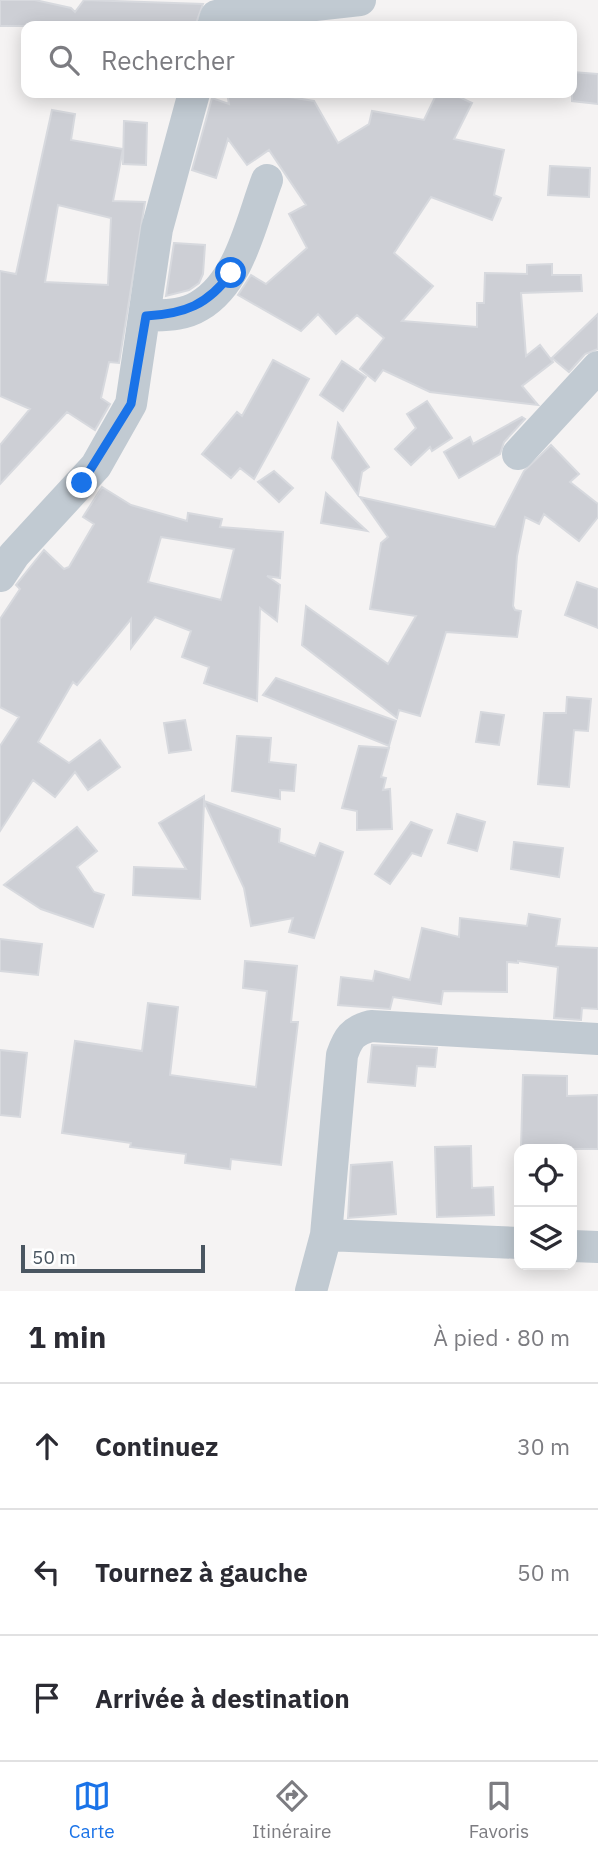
<!DOCTYPE html>
<html lang="fr">
<meta charset="utf-8">
<style>
body{margin:0;font-family:"IBM Plex Sans",sans-serif;background:#f7f7f7;color:#2b2b33}
.controls{position:absolute;right:21px;bottom:21px;display:grid;overflow:hidden;border-radius:14px;box-shadow:0 4px 18px #0003}
.controls button{width:63px;height:63px;display:grid;place-items:center;padding:0;border:0;border-bottom:2px solid #e1e1e2;background:#fff;color:#2b2b33;font:35px sans-serif}
.scale{position:absolute;left:21px;bottom:18px;width:184px;box-sizing:border-box;padding-left:7px;border:4px solid #4a5661;border-top:0;font-size:19px;line-height:24px;white-space:nowrap;color:#4a5661;-webkit-text-stroke:5px #fff;paint-order:stroke}
.stop{position:absolute;width:21px;height:21px;margin:-16px;border:5px solid #1a73e8;border-radius:50%;background:#fff}
.stop.end{background:#1a73e8;border-color:#fff;box-shadow:0 2px 7px #0008}
.list{margin:0;padding:0;list-style:none}
h2{display:flex;justify-content:space-between;align-items:center;height:91px;margin:0;padding:0 28px;font-size:30px}
h2 small{font-size:23px;font-weight:400;color:#7c7c81}
.list li{display:grid;grid-template-columns:46px 1fr auto;gap:21px;align-items:center;box-sizing:border-box;height:126px;padding:0 28px;border-top:2px solid #e1e1e2}
.list b{display:block;font-size:26px;white-space:nowrap}
.list em{font-size:23px;font-style:normal;color:#7c7c81}
.icon{flex:none;width:38px;height:38px;fill:none;stroke:currentColor;stroke-width:2;stroke-linecap:round;stroke-linejoin:round}
.map{position:relative;flex:none;width:598px;height:1291px;overflow:hidden}
.search{position:absolute;background:#fff;box-shadow:0 4px 18px #0003;left:21px;right:21px;top:21px;height:77px;display:flex;align-items:center;gap:18px;box-sizing:border-box;padding:0 24px;border-radius:14px;color:#7c7c81;font-size:26px}
.sheet{height:469px;background:#fff}
nav{display:flex;justify-content:space-around;align-items:center;box-sizing:border-box;height:98px;border-top:2px solid #e1e1e2;background:#fff;font-size:19px;color:#7c7c81}
nav a{display:grid;justify-items:center;gap:4px}
nav .on{color:#1a73e8}
.map>svg:first-child{display:block}
.building{fill:#cdcfd5;stroke:#d7d9de;stroke-width:2;fill-rule:evenodd}
.lines{fill:none;stroke-linecap:round;stroke-linejoin:round}
.minor{stroke:#c1cad2;stroke-width:32}
.route{stroke:#1a73e8;stroke-width:9}
</style>
<div class="map">
<svg width="598" height="1291" viewBox="0 0 598 1291">
<rect width="100%" height="100%" fill="#f5f3f3"/>
<path class="building" d="M0,0H35L71,8L75,12L84,0L203,4L195,26L87,22L92,26H0Z
M572,72L598,74V104L572,101Z
M227,93H264L314,101L338,143L369,124L372,111L424,120L437,93H451L472,103L454,139L504,150L494,195L501,198L492,220L431,197L394,253L433,286L402,321L477,327V303H484L485,273L527,274V265L552,264V275H581L582,291L521,293L526,356L540,345L553,362L522,386L538,405L430,392L383,370L375,381L360,369L384,338L357,315L336,334L318,314L301,331L238,295L251,275L266,284L307,248L289,214L306,205L269,150L247,165L228,139L216,178L192,170L212,98L229,104Z
M52,110L75,114L71,140L123,149L113,201L145,202L119,363L109,362L101,398L110,404L95,430L67,412L0,484V445L30,409L0,396V271L16,274ZM58,205L111,218L108,285L45,282Z
M124,121L147,123L146,165L123,164Z
M550,166L590,168L589,197L548,195Z
M174,243L205,245L203,274L199,283L189,290L166,296Z
M598,314V349L585,354L569,372L552,358Z
M273,360L309,379L254,479L240,468L231,478L202,454L237,412L242,416Z
M342,361L366,377L343,411L320,395Z
M427,401L452,438L432,451L430,447L411,465L395,449L416,428L407,414Z
M522,417L525,419L504,442L500,454L459,478L444,452L470,437L473,444Z
M338,423L369,467L362,472L358,495L332,458Z
M551,445L579,474L570,482L598,504V517L579,541L544,514L539,524L525,517L517,556L513,606L515,610L521,611L517,637L446,632L420,716L399,710L397,718L302,645L306,606L388,664L416,616L370,609L381,543L388,537L360,497L495,527L524,471Z
M274,471L293,488L279,502L258,482Z
M102,487L131,505L187,521L188,513L222,519L220,527L283,532L280,578L267,576L280,585L277,621L260,608L257,701L204,683L209,667L182,657L191,631L155,617L131,648V619L77,685L73,682L38,742L69,763L100,740L120,767L88,790L75,772L55,797L33,780L0,831V746L19,717L0,707V619L20,589L16,585L44,550L64,569L69,567L94,524L83,517ZM161,537L234,549L221,600L148,582Z
M326,493L367,531L321,523Z
M577,582L598,589V628L565,615Z
M276,678L396,721L389,746L263,695Z
M567,697L591,699L588,731L574,730L569,787L538,784L544,713H566Z
M481,712L504,715L499,745L476,742Z
M185,720L191,750L169,753L164,723Z
M237,736L271,738L269,762L296,765L294,791L280,790V799L232,791Z
M359,746L389,748L381,777L386,778L383,790L390,789L392,829L357,830V811L342,808Z
M204,796V801L280,829L279,842L315,856L320,843L343,852L314,938L289,932L293,918L251,926L244,888L204,802L200,899L133,895L134,867L186,869L159,823Z
M457,814L485,822L477,851L448,843Z
M411,822L432,830L421,856L412,853L390,884L375,874Z
M77,827L97,851L77,867L94,892L104,895L93,927L41,909L4,885Z
M514,842L563,848L559,877L511,869Z
M529,914L560,919L556,946L598,948V1009L582,1008L581,1020L554,1018L558,967L518,961V963L507,962V992L443,991L441,1004L393,997L390,1009L338,1005L341,977L373,981L375,971L410,980L422,928L459,937L460,918L527,926Z
M0,939L42,944L38,975L0,971Z
M245,961L297,966L291,1022H298L281,1165L231,1159L230,1169L185,1163L186,1154L130,1147L131,1143L62,1133L75,1041L142,1051L148,1003L178,1007L170,1075L256,1087L267,991L243,988Z
M372,1045L437,1048L435,1067L417,1066L415,1086L368,1082Z
M0,1050L27,1053L20,1117L0,1115Z
M523,1075L567,1076V1096L598,1095V1149H521Z
M471,1146L472,1188L493,1187L494,1215L437,1217L435,1147Z
M392,1162L396,1214L348,1218L351,1165Z"/>
<g class="lines">
<path class="minor" d="M213,26L216,16L360,0
M146,316C164,315 183,316 199,306C240,282 251,222 267,180
M518,454L598,367
M0,576L14,555L96,466L131,404L157,229L194,93
M326,1235L519,1243
M572,1246L598,1247
M311,1291L326,1235L342,1055C348,1038 352,1031 371,1026L598,1039"/>
</g>
<g class="lines">
<path class="route" d="M82,483L131,404L146,316C184,314 208,305 231,273"/>
</g>
</svg>
<div class="controls">
<button><svg class="icon" aria-label="locate" viewBox="0 0 24 24"><circle cx="12" cy="12" r="6"/><path d="M12 2v4M12 18v4M2 12h4M18 12h4"/></svg></button>
<button><svg class="icon" aria-label="layers" viewBox="0 0 24 24"><path d="M12 4l9 5-9 5-9-5zM3 14l9 5 9-5"/></svg></button>
</div>
<div class="scale">50 m</div>
<div class="stop" style="left:231px;top:273px"></div>
<div class="stop end" style="left:82px;top:483px"></div>
<div class="search"><svg class="icon" aria-label="search" viewBox="0 0 24 24"><circle cx="10" cy="10" r="6"/><path d="M15 15l6 6"/></svg>Rechercher</div>
</div>
<section class="sheet">
<h2>1 min<small>À pied · 80 m</small></h2>
<ul class="list">
<li><svg class="icon" aria-label="ahead" viewBox="0 0 24 24"><path d="M12 20V5M6 11l6-6 6 6"/></svg><div><b>Continuez</b></div><em>30 m</em></li>
<li><svg class="icon" aria-label="left" viewBox="0 0 24 24"><path d="M17 20v-9H6M10 6l-5 5 5 5"/></svg><div><b>Tournez à gauche</b></div><em>50 m</em></li>
<li><svg class="icon" aria-label="arrive" viewBox="0 0 24 24"><path d="M6 21V4h12l-3 4 3 4H6"/></svg><div><b>Arrivée à destination</b></div></li>
</ul>
</section>
<nav>
<a class="on"><svg class="icon" aria-label="map" viewBox="0 0 24 24"><path d="M3 6l6-2 6 2 6-2v14l-6 2-6-2-6 2zM9 4v14M15 6v14"/></svg>Carte</a>
<a><svg class="icon" aria-label="directions" viewBox="0 0 24 24"><path d="M12 3l9 9-9 9-9-9zM9 14v-3h6M13 9l2 2-2 2"/></svg>Itinéraire</a>
<a><svg class="icon" aria-label="saved" viewBox="0 0 24 24"><path d="M7 4h10v16l-5-4-5 4z"/></svg>Favoris</a>
</nav>
